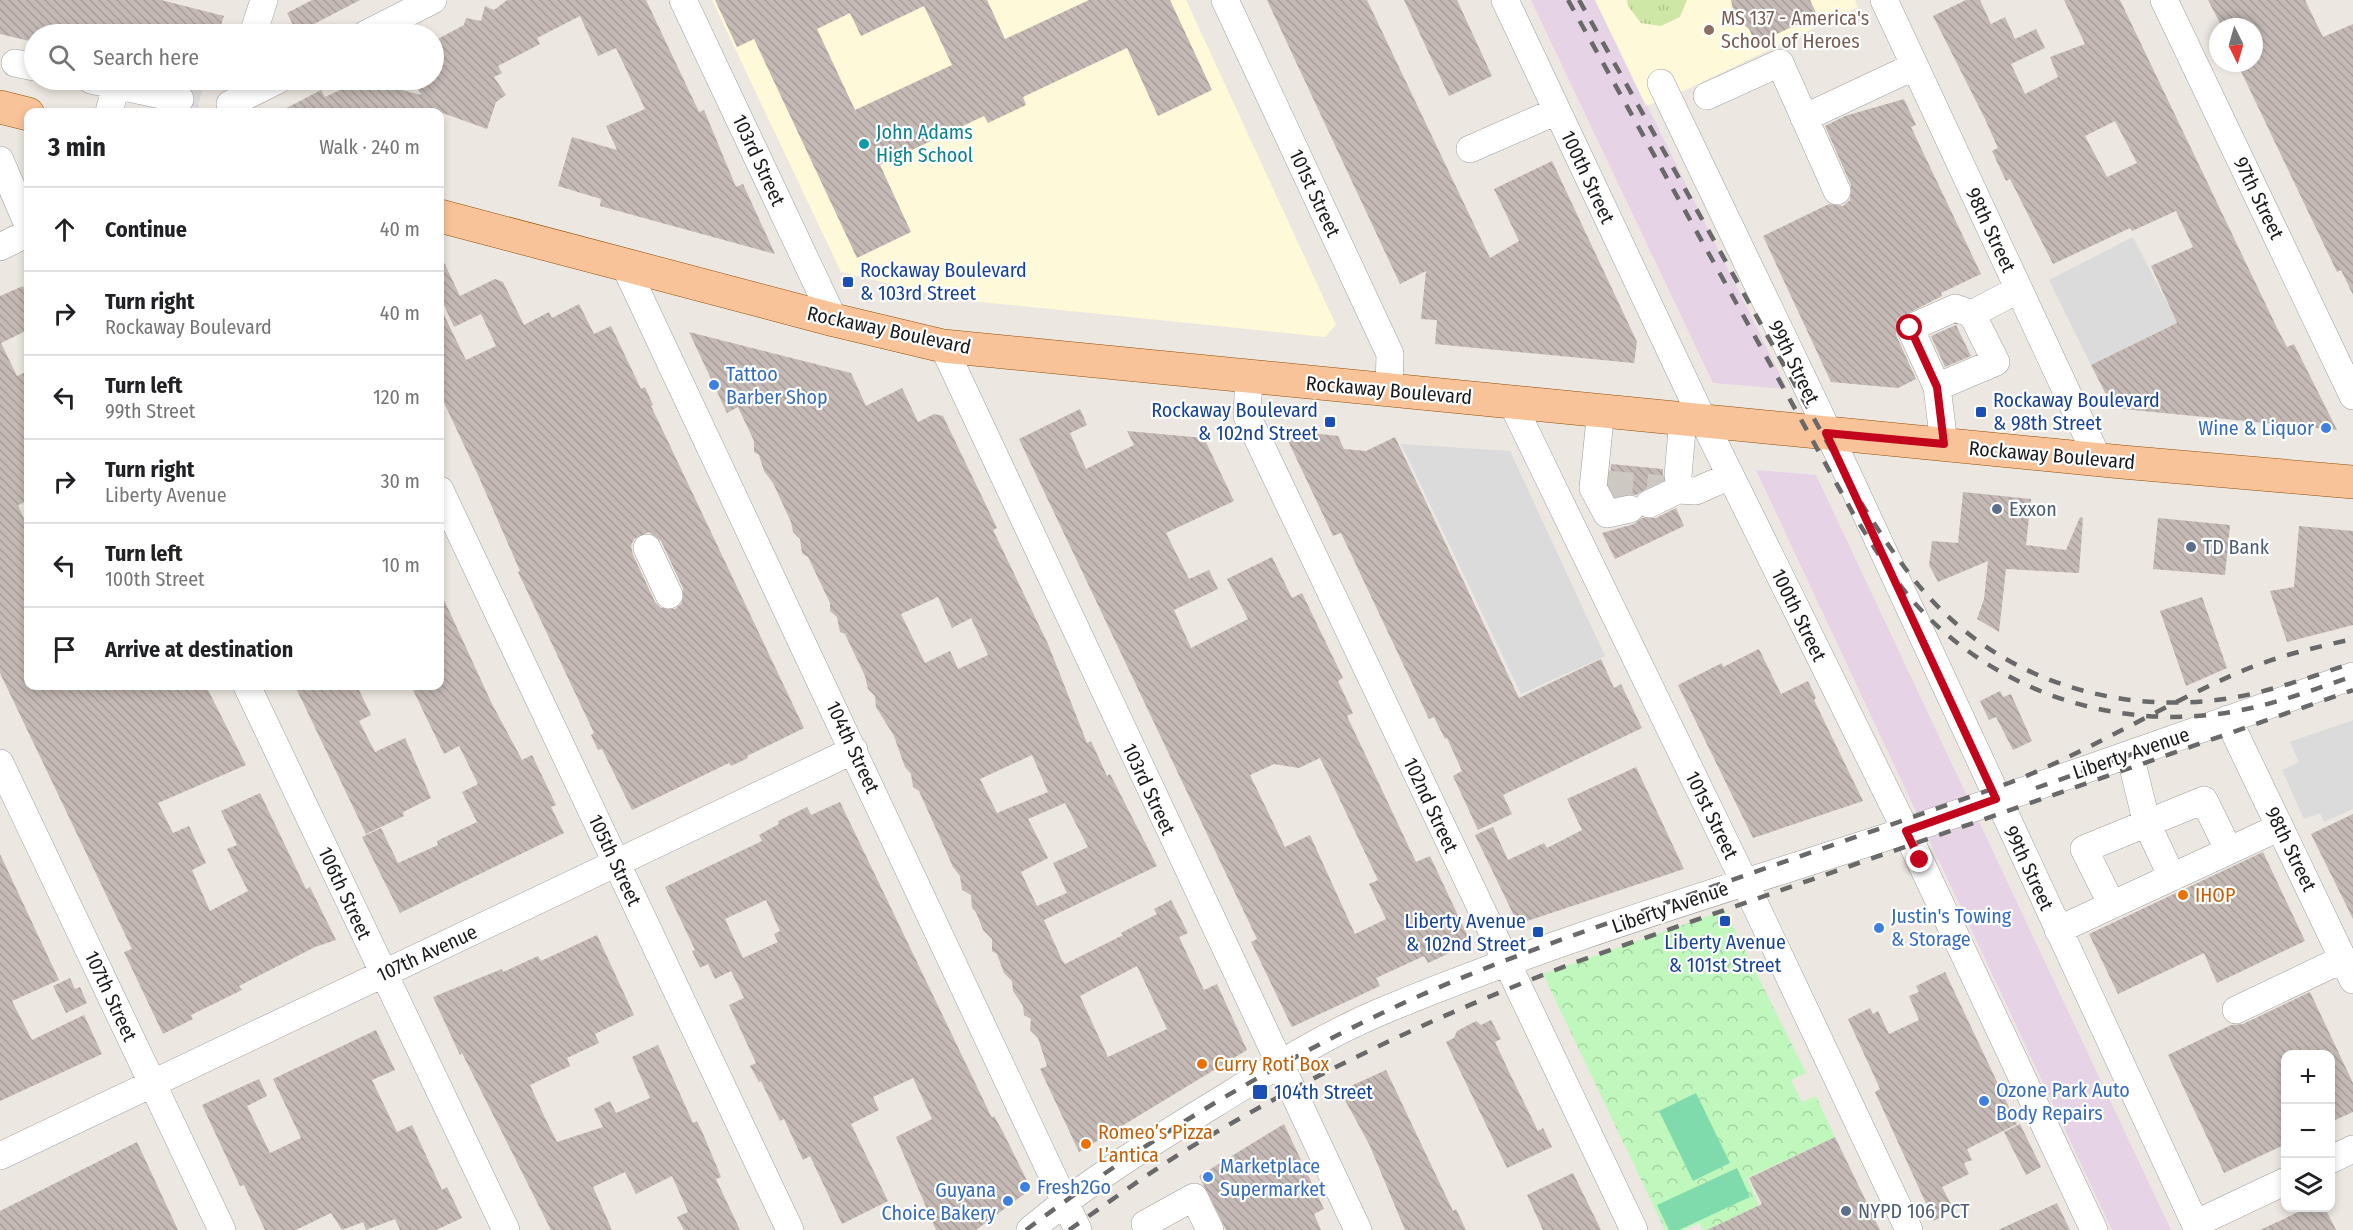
<!DOCTYPE html>
<meta charset="utf-8">
<style>
body{margin:0;font-family:"Fira Sans Condensed",sans-serif;background:#f6f6f6;color:#202124}
.controls{position:absolute;right:18px;bottom:18px;display:grid;overflow:hidden;border-radius:12px;box-shadow:0 3px 9px #0003}
.controls button{width:54px;height:54px;display:grid;place-items:center;padding:0;border:0;border-bottom:2px solid #e0e0e0;background:#fff;color:#202124;font:30px sans-serif}
.compass{position:absolute;left:2209px;top:18px;width:54px;height:54px;border-radius:50%;background:#fff;box-shadow:0 3px 9px #0003;rotate:175deg}
.stop{position:absolute;width:18px;height:18px;margin:-14px;border:4px solid #c2051d;border-radius:50%;background:#fff}
.stop.end{background:#c2051d;border-color:#fff;box-shadow:0 2px 6px #0008}
.list{margin:0;padding:0;list-style:none}
h2{display:flex;justify-content:space-between;align-items:center;height:78px;margin:0;padding:0 24px;font-size:26px}
h2 small{font-size:20px;font-weight:400;color:#757577}
.list li{display:grid;grid-template-columns:39px 1fr auto;gap:18px;align-items:center;box-sizing:border-box;height:84px;padding:0 24px;border-top:2px solid #e0e0e0}
.list b{display:block;font-size:22px;white-space:nowrap}
.list p{margin:0;font-size:20px;white-space:nowrap;color:#757577}
.list em{font-size:20px;font-style:normal;color:#757577}
.icon{flex:none;width:33px;height:33px;fill:none;stroke:currentColor;stroke-width:2;stroke-linecap:round;stroke-linejoin:round}
.map{position:relative;flex:none;width:2353px;height:1230px;overflow:hidden}
.search{position:absolute;background:#fff;box-shadow:0 3px 9px #0003;left:24px;top:24px;width:420px;height:66px;display:flex;align-items:center;gap:15px;box-sizing:border-box;padding:0 21px;border-radius:33px;color:#757577;font-size:22px}
.panel{position:absolute;background:#fff;box-shadow:0 3px 9px #0003;left:24px;top:108px;width:420px;height:582px;border-radius:12px}
.map>svg:first-child{display:block}
.industrial{fill:#e6d3e5}
.education{fill:#fef9d8}
.grass{fill:url(#grass-tufts)}
.park{fill:url(#park-crowns)}
.pitch{fill:#80dbac}
.parking{fill:#dbdbdb}
.building{fill:url(#building-back-hatch);fill-rule:evenodd}
.lines{fill:none;stroke-linecap:round;stroke-linejoin:round}
.minor-tunnel{stroke:#cec8c3;stroke-width:27;stroke-dasharray:27 14;stroke-linecap:butt}
.minor-casing{stroke:#9f9f9f;stroke-width:28}
.major-casing{stroke:#8f4f04;stroke-width:34}
.minor{stroke:#fff;stroke-width:27}
.major{stroke:#f9c399;stroke-width:33}
.rail{stroke:#696969;stroke-width:4.5;stroke-dasharray:12 12;stroke-linecap:butt}
.route{stroke:#c2051d;stroke-width:8}
.education-dot{fill:#8d6e63;stroke:#fff;stroke-width:2}
.culture-dot{fill:#0f9aa8;stroke:#fff;stroke-width:2}
.transit-dot{fill:#1a4fb4;stroke:#fff;stroke-width:2}
.shop-dot{fill:#3f7fe0;stroke:#fff;stroke-width:2}
.service-dot{fill:#5c6f8a;stroke:#fff;stroke-width:2}
.food-dot{fill:#e8710a;stroke:#fff;stroke-width:2}
.labels{text-anchor:middle;dominant-baseline:central;stroke-width:4.5;stroke-linejoin:round;paint-order:stroke}
.education-label{font-size:20px;fill:#785e54;stroke:#fff;text-anchor:start}
.culture-label{font-size:20px;fill:#0d838f;stroke:#fff;text-anchor:start}
.street-label{font-size:20px;fill:#1b1b1b;stroke:#fff}
.transit-label{font-size:20px;fill:#164399;stroke:#fff;text-anchor:start}
.shop-label{font-size:20px;fill:#366cbe;stroke:#fff;text-anchor:start}
.service-label{font-size:20px;fill:#4e5e75;stroke:#fff;text-anchor:start}
.food-label{font-size:20px;fill:#c56008;stroke:#fff;text-anchor:start}
</style>
<div class="map">
<svg width="2353" height="1230" viewBox="0 0 2353 1230">
<defs>
<pattern id="grass-tufts" width="24" height="20" patternUnits="userSpaceOnUse" patternTransform="scale(1.5)"><rect width="24" height="20" fill="#cee7a7"/><path d="M3 7l-1-3M5 7V3M7 7l1-3M15 17l-1-3M17 17v-4M19 17l1-3" fill="none" stroke="#b0c68f"/></pattern>
<pattern id="park-crowns" width="20" height="18" patternUnits="userSpaceOnUse" patternTransform="scale(1.5)"><rect width="20" height="18" fill="#c0f7bd"/><path d="M2 6a3 3 0 1 1 6 0M12 15a3 3 0 1 1 6 0" fill="none" stroke="#a4d3a2"/></pattern>
<pattern id="building-back-hatch" width="6" height="6" patternUnits="userSpaceOnUse" patternTransform="scale(1.5)"><rect width="6" height="6" fill="#c4b9b4"/><path d="M-1 5l2 2M0 0l6 6M5-1l2 2" fill="none" stroke="#a89e9a"/></pattern>
</defs>
<rect width="100%" height="100%" fill="#ede7e1"/>
<path class="industrial" d="M1531,0H1595L1787,389L1713,383Z
M1756,470L1816,475L2171,1230H2112Z"/>
<path class="education" d="M712,0H1186L1336,325L1325,337L951,299L841,272Z
M1595,0H1855L1858,7L1690,88L1646,106Z"/>
<path class="grass" d="M1627,0H1687L1680,17L1661,26L1641,23L1628,6Z"/>
<path class="park" d="M1725,910L1806,1073L1791,1080L1802,1102L1816,1096L1835,1137L1747,1178L1759,1205L1753,1208L1707,1230H1703L1699,1223L1684,1230H1665L1543,974Z"/>
<path class="pitch" d="M1696,1093L1730,1163L1693,1181L1659,1111Z
M1737,1168L1750,1197L1679,1230H1669L1657,1205Z"/>
<path class="parking" d="M66,80H180L203,85L198,108Z
M2133,237L2177,323L2091,365L2049,280Z
M1401,444L1510,451L1605,656L1521,694Z
M2353,720V809L2324,822L2320,813L2304,819L2282,770L2299,762L2290,742Z"/>
<path class="building" d="M0,0H161L224,16L218,34H34V42L0,34Z
M312,0H360L297,33L287,13Z
M507,0H646L699,112L704,110L736,187L743,184L775,254L600,206L601,199L558,186L572,137L617,150L606,126L645,109L616,48L598,56L580,16L537,38L540,44L498,66L502,73L494,77L506,95L496,102L487,129L440,112H279L321,90L325,97L362,80L421,95L413,80H434V41L464,25L466,18L481,21L485,6L494,10Z
M715,0H987L1005,39L1089,0H1170L1212,90L1158,116L1127,48L1023,97L1026,105L988,123L984,116L880,165L911,232L857,258L754,39L737,47ZM924,6L952,65L855,110L817,29L850,13L861,36Z
M1267,0H1367L1490,258L1519,241L1494,189L1552,161L1637,342L1634,363L1435,344L1437,320L1421,319L1426,271L1400,284Z
M1404,0H1457L1492,76L1449,96Z
M1731,0H1810L1817,15L1756,44L1749,29L1734,16Z
M1966,0H1980L1991,24L2005,17L2015,39L2036,29L2045,48L2011,64L2025,94L2058,77L2050,57L2085,44L2064,0H2120L2278,330L2287,347L2294,344L2337,430L2113,408L2091,365L2177,323L2151,266L2193,247L2176,211L2132,231L2130,228L2053,264L2010,179L2006,181L1992,151L1998,148L1985,119L1933,16ZM2115,121L2137,163L2107,177L2085,136Z
M2208,0H2305L2323,37L2353,24V295L2341,270L2337,272L2237,63H2254V27H2222Z
M1904,99L1916,125L1911,127L1981,274L1941,293L1942,296L1897,319L1896,335L1916,379L1898,388L1831,382L1763,236L1829,204L1843,206L1850,200L1851,185L1825,126L1845,116Z
M440,254L460,296L495,279L503,282L524,325L549,312L552,318L579,304L594,334L611,326L641,389L645,387L653,405L651,406L663,431L804,728L747,756L748,758L731,766L729,763L632,810L602,749L598,750L591,735L594,733L518,572L520,571L478,475L440,394V307L466,360L496,346L481,314L454,327L440,296ZM649,532L661,541L683,588L682,603L675,609L661,608L655,602L633,555L631,546L634,539Z
M23,286L28,298V330L1,343L17,376L28,371V501L18,505L28,528V686H206L246,765L158,803L173,833L189,826L206,863L192,870L210,911L248,891L227,849L237,845L221,811L260,793L306,889L310,887L336,940L315,947L239,986L242,990L191,1015L193,1019L163,1034L124,952L132,949L0,673V296Z
M1956,325L1971,356L1945,367L1931,336Z
M689,332L851,373L866,406L902,388L918,422L934,414L943,416L997,528L993,530L1048,644L1087,743L1091,741L1107,776L1110,774L1157,866L1044,920L1062,960L1065,964L1123,935L1121,933L1157,914L1154,909L1171,900L1188,933L1179,937L1204,990L1217,984L1247,1050L1079,1152L1040,1069L1047,1066L1038,1038L1030,1030L1031,1019L1024,1015L1023,1006L1013,991L1012,981L1004,973L997,954L992,951V939L983,930L976,912L972,908L971,895L962,890L960,876L953,867L919,791L913,787L911,774L905,767L894,736L876,707L875,696L868,689L865,676L845,634L840,632L837,617L830,611V603L808,557L802,553L800,539L793,532L791,522L773,483L764,471L759,455L754,452V441L738,407L727,413ZM938,597L952,628L971,618L988,655L958,669L950,651L925,663L901,614ZM1032,755L1048,792L997,813L980,779ZM1065,803L1088,847L1053,863L1067,893L1037,906L1021,872L1048,858L1028,819ZM1137,966L1167,1029L1108,1057L1080,996Z
M1080,409L1087,425L1070,433L1086,469L1134,445L1127,431L1204,438L1234,501L1166,533L1189,579L1209,570L1218,589L1174,610L1191,648L1248,619L1227,579L1272,557L1292,598L1302,593L1343,678L1338,681L1353,713L1347,716L1416,862L1430,856L1471,943L1428,963L1424,956L1376,978L1380,986L1292,1027L1251,942L1257,939L1019,439ZM1320,758L1378,880L1369,884L1386,919L1355,934L1310,835L1285,847L1250,775L1274,764L1299,768Z
M1283,430L1338,436L1344,449L1366,451L1395,437L1519,698L1601,659L1614,688L1621,684L1642,728L1503,795L1512,814L1478,830L1453,776L1462,771L1447,738L1445,739L1434,717L1429,719L1341,533L1333,536Z
M1611,464L1663,469V480L1636,495L1614,493L1609,485Z
M1963,492L2031,499L2026,545L2066,550L2080,517L2083,518L2079,573L2006,569L1999,632L1977,619L1984,599L1988,561L1938,582L1929,565L1932,541L1958,543Z
M1676,508L1684,526L1615,559L1602,533L1634,524L1642,518H1656Z
M2158,518L2230,525L2225,575L2153,569Z
M2299,526L2353,531V625L2287,642L2270,591L2294,587Z
M440,591L492,704L522,760L532,755L556,805L551,807L564,833L400,913L362,837L381,828L398,863L438,845L437,841L441,839L477,822L462,792L478,784L459,746L444,754L413,690L422,686H440Z
M2202,597L2227,668L2186,686L2160,611Z
M1759,649L1781,694L1808,681L1816,698L1814,700L1863,801L1753,838L1678,685L1722,663L1723,667Z
M295,686H357L371,715L359,721L375,752L405,738L431,798L403,812L404,816L366,834Z
M2000,691L2003,697L2011,694L2032,741L2013,750L1996,717L1989,720L1980,701Z
M1636,767L1684,869L1518,924L1475,835L1493,827L1508,860L1544,843L1547,848L1582,830L1567,799Z
M840,802L992,1118L994,1116L1003,1132L1031,1189L976,1230H936L896,1137L932,1119L913,1078L873,1097L879,1110L851,1124L888,1201L842,1224L810,1156L803,1160L784,1119L780,1121L761,1081L759,1082L750,1066L756,1063L729,1005L744,998L731,971L715,979L708,964L700,968L692,951L695,950L665,887L762,841L759,835L779,824L778,821L807,807L811,815ZM766,900L780,931L774,934L778,942L743,958L725,919Z
M2353,814V919L2311,834Z
M2263,852L2305,941L2217,983L2204,953L2118,994L2089,934Z
M0,854L59,980L12,1001L32,1040L84,1015L102,1054L0,1101Z
M597,935L634,1015L595,1034L599,1043L567,1058L570,1066L530,1085L545,1118L557,1142L603,1127L594,1109L610,1101L616,1113L650,1098L632,1057L658,1045L693,1123L697,1121L704,1136L721,1177L716,1179L740,1230H684L677,1217L688,1212L672,1176L636,1194L625,1172L593,1187L612,1230H551L462,1053L460,1055L433,997L502,969L503,972L538,956L541,961Z
M1945,972L2017,1124L1967,1149L1972,1160L1964,1163L1969,1174L1942,1187L1954,1210L1934,1221L1875,1092L1880,1089L1848,1019L1870,1008L1873,1014L1878,1011L1889,1034L1919,1020L1909,996L1919,992L1916,986Z
M70,978L75,989L80,987L87,1003L66,1013L53,986Z
M2310,992L2353,1083V1112L2331,1122V1054H2286V1144L2224,1173L2168,1055L2231,1025L2243,1024Z
M1491,1020L1501,1039L1495,1042L1510,1074L1538,1131L1543,1128L1552,1147L1507,1168L1446,1042L1454,1038L1457,1031L1476,1021L1481,1025Z
M376,1030L395,1070L372,1080L397,1132L412,1125L442,1190L447,1187L462,1218L436,1230H400L395,1219L366,1230L363,1222L342,1230L331,1213L296,1230H265L244,1185L240,1186L202,1105L259,1079L267,1096L247,1106L270,1153L301,1138L273,1079Z
M1386,1070L1453,1211L1456,1209L1466,1230H1405L1369,1144L1340,1091Z
M1284,1124L1324,1209L1314,1214L1321,1230H1226L1199,1176Z
M2020,1124L2041,1167L2026,1175L2004,1132Z
M1835,1137L1880,1230H1707L1762,1204L1749,1178Z
M137,1142L178,1230H0V1211Z
M1573,1173L1601,1230H1543L1527,1195Z
M2057,1203L2070,1230H1998Z
M2307,1208H2325L2336,1230H2260Z"/>
<g class="lines">
<path class="minor-tunnel" d="M1606,484L1665,489"/>
<defs>
<path id="minor" d="M683,0L834,320
M1225,0L1390,354L1389,389
M1505,0L1703,420L1906,831L2094,1230
M1884,0L2098,459
M2164,0L2353,396
M253,34L264,0
M366,34L433,0
M15,63L34,67
M91,80L180,99
M1661,83L1816,406L2198,1230
M1707,96L1780,63L1837,191
M230,104L278,80
M109,112L116,85
M1804,118L1915,66
M1470,149L1557,111
M0,160L28,225
M0,247L28,233
M625,266L1078,1230
M1972,314L2019,289
M943,346L1358,1230
M1249,376L1247,416L1634,1230
M1937,387L1996,362L1972,314L1955,308L1910,328L1937,387L1944,444
M1511,401L1744,881L1909,1230
M1601,409L1593,488L1607,514L1630,509
M1678,476L1683,418
M440,490L790,1230
M1649,504L1678,490L1696,491L1730,476
M647,548L669,595
M247,686L506,1230
M2228,719L2353,980
M2130,755L2147,824L2172,877
M0,763L222,1230
M2112,905L2084,849L2204,800L2229,851
M2058,930L2280,827
M2236,1010L2343,959
M0,1156L854,750
M2330,1160L2353,1149
M2195,1224L2286,1181
M1030,1230C1087,1182 1152,1142 1216,1103C1268,1071 1323,1036 1380,1012C1552,940 1731,888 1908,830C2057,781 2204,727 2353,676
M1148,1230L1145,1224L1194,1197L1210,1230"/>
<path id="major" d="M0,107L28,114
M440,216L834,320L943,346L2122,462L2353,482"/>
</defs>
<use href="#minor" class="minor-casing"/>
<use href="#major" class="major-casing"/>
<use href="#minor" class="minor"/>
<use href="#major" class="major"/>
<path class="rail" d="M1568,0L1854,515C1875,549 1895,583 1923,612C2002,694 2119,731 2231,712C2273,705 2313,690 2353,676
M1579,0L1863,506C1889,547 1916,588 1952,620C2027,688 2132,714 2231,698C2273,691 2313,676 2353,663
M2036,788L2178,738
M1026,1230C1135,1148 1252,1076 1374,1017C1464,973 1559,940 1654,907C1772,866 1891,825 2009,783C2088,752 2158,708 2235,674C2273,657 2313,648 2353,639
M1069,1230C1112,1200 1155,1168 1201,1141C1322,1069 1447,1011 1579,961L2353,690"/>
</g>
<g class="lines">
<path class="route" d="M1910,328L1937,387L1944,444L1826,433L1996,799L1906,831L1920,860"/>
</g>
<circle class="education-dot" cx="1709" cy="30" r="6"/>
<circle class="culture-dot" cx="864" cy="144" r="6"/>
<g class="transit-dot">
<rect x="842" y="276" width="12" height="12" rx="3"/>
<rect x="1975" y="406" width="12" height="12" rx="3"/>
<rect x="1324" y="416" width="12" height="12" rx="3"/>
<rect x="1719" y="915" width="12" height="12" rx="3"/>
<rect x="1532" y="926" width="12" height="12" rx="3"/>
<rect x="1252" y="1084" width="16" height="16" rx="3"/>
</g>
<g class="shop-dot">
<circle cx="714" cy="385" r="6"/>
<circle cx="2326" cy="428" r="6"/>
<circle cx="1879" cy="928" r="6"/>
<circle cx="1984" cy="1101" r="6"/>
<circle cx="1208" cy="1177" r="6"/>
<circle cx="1025" cy="1187" r="6"/>
<circle cx="1008" cy="1201" r="6"/>
</g>
<g class="service-dot">
<circle cx="1997" cy="509" r="6"/>
<circle cx="2191" cy="547" r="6"/>
<circle cx="1846" cy="1211" r="6"/>
</g>
<g class="food-dot">
<circle cx="2183" cy="895" r="6"/>
<circle cx="1202" cy="1064" r="6"/>
<circle cx="1086" cy="1144" r="6"/>
</g>
<g class="labels">
<g class="education-label">
<text x="1721" y="18">MS 137 - America's<tspan x="1721" dy="23">School of Heroes</tspan></text>
</g>
<g class="culture-label">
<text x="876" y="132">John Adams<tspan x="876" dy="23">High School</tspan></text>
</g>
<g class="street-label">
<text transform="translate(759 160) rotate(65)">103rd Street</text>
<text transform="translate(1588 177) rotate(65)">100th Street</text>
<text transform="translate(1315 193) rotate(65)">101st Street</text>
<text transform="translate(2259 198) rotate(64)">97th Street</text>
<text transform="translate(1991 230) rotate(65)">98th Street</text>
<text transform="translate(889 330) rotate(12)">Rockaway Boulevard</text>
<text transform="translate(1794 362) rotate(64)">99th Street</text>
<text transform="translate(1389 390) rotate(5)">Rockaway Boulevard</text>
<text transform="translate(2052 455) rotate(5)">Rockaway Boulevard</text>
<text transform="translate(1799 615) rotate(64)">100th Street</text>
<text transform="translate(853 747) rotate(65)">104th Street</text>
<text transform="translate(2131 753) rotate(-19)">Liberty Avenue</text>
<text transform="translate(1149 789) rotate(65)">103rd Street</text>
<text transform="translate(1431 805) rotate(65)">102nd Street</text>
<text transform="translate(1712 815) rotate(64)">101st Street</text>
<text transform="translate(2291 849) rotate(64)">98th Street</text>
<text transform="translate(615 860) rotate(65)">105th Street</text>
<text transform="translate(2029 868) rotate(65)">99th Street</text>
<text transform="translate(345 893) rotate(65)">106th Street</text>
<text transform="translate(1670 907) rotate(-19)">Liberty Avenue</text>
<text transform="translate(427 953) rotate(-25)">107th Avenue</text>
<text transform="translate(111 996) rotate(65)">107th Street</text>
</g>
<g class="transit-label">
<text x="860" y="270">Rockaway Boulevard<tspan x="860" dy="23">&amp; 103rd Street</tspan></text>
<text x="1993" y="400">Rockaway Boulevard<tspan x="1993" dy="23">&amp; 98th Street</tspan></text>
<text x="1318" y="410" text-anchor="end">Rockaway Boulevard<tspan x="1318" dy="23">&amp; 102nd Street</tspan></text>
<text x="1526" y="921" text-anchor="end">Liberty Avenue<tspan x="1526" dy="23">&amp; 102nd Street</tspan></text>
<text x="1725" y="942" text-anchor="middle">Liberty Avenue<tspan x="1725" dy="23">&amp; 101st Street</tspan></text>
<text x="1274" y="1092">104th Street</text>
</g>
<g class="shop-label">
<text x="726" y="374">Tattoo<tspan x="726" dy="23">Barber Shop</tspan></text>
<text x="2314" y="428" text-anchor="end">Wine &amp; Liquor</text>
<text x="1891" y="916">Justin's Towing<tspan x="1891" dy="23">&amp; Storage</tspan></text>
<text x="1996" y="1090">Ozone Park Auto<tspan x="1996" dy="23">Body Repairs</tspan></text>
<text x="1220" y="1166">Marketplace<tspan x="1220" dy="23">Supermarket</tspan></text>
<text x="1037" y="1187">Fresh2Go</text>
<text x="996" y="1190" text-anchor="end">Guyana<tspan x="996" dy="23">Choice Bakery</tspan></text>
</g>
<g class="service-label">
<text x="2009" y="509">Exxon</text>
<text x="2203" y="547">TD Bank</text>
<text x="1858" y="1211">NYPD 106 PCT</text>
</g>
<g class="food-label">
<text x="2195" y="895">IHOP</text>
<text x="1214" y="1064">Curry Roti Box</text>
<text x="1098" y="1132">Romeo’s Pizza<tspan x="1098" dy="23">L’antica</tspan></text>
</g>
</g>
</svg>
<div class="controls">
<button>+</button>
<button>−</button>
<button><svg class="icon" aria-label="layers" viewBox="0 0 24 24"><path d="M12 4l9 5-9 5-9-5zM3 14l9 5 9-5"/></svg></button>
</div>
<svg class="compass" viewBox="-18 -18 36 36"><path d="M0-13l5 13h-10z" fill="#e53935"/><path d="M0 13l5-13h-10z" fill="#757577"/></svg>
<div class="stop" style="left:1910px;top:328px"></div>
<div class="stop end" style="left:1920px;top:860px"></div>
<div class="search"><svg class="icon" aria-label="search" viewBox="0 0 24 24"><circle cx="10" cy="10" r="6"/><path d="M15 15l6 6"/></svg>Search here</div>
<section class="panel">
<h2>3 min<small>Walk · 240 m</small></h2>
<ul class="list">
<li><svg class="icon" aria-label="ahead" viewBox="0 0 24 24"><path d="M12 20V5M6 11l6-6 6 6"/></svg><div><b>Continue</b></div><em>40 m</em></li>
<li><svg class="icon" aria-label="right" viewBox="0 0 24 24"><path d="M7 20v-9h11M14 6l5 5-5 5"/></svg><div><b>Turn right</b><p>Rockaway Boulevard</p></div><em>40 m</em></li>
<li><svg class="icon" aria-label="left" viewBox="0 0 24 24"><path d="M17 20v-9H6M10 6l-5 5 5 5"/></svg><div><b>Turn left</b><p>99th Street</p></div><em>120 m</em></li>
<li><svg class="icon" aria-label="right" viewBox="0 0 24 24"><path d="M7 20v-9h11M14 6l5 5-5 5"/></svg><div><b>Turn right</b><p>Liberty Avenue</p></div><em>30 m</em></li>
<li><svg class="icon" aria-label="left" viewBox="0 0 24 24"><path d="M17 20v-9H6M10 6l-5 5 5 5"/></svg><div><b>Turn left</b><p>100th Street</p></div><em>10 m</em></li>
<li><svg class="icon" aria-label="arrive" viewBox="0 0 24 24"><path d="M6 21V4h12l-3 4 3 4H6"/></svg><div><b>Arrive at destination</b></div></li>
</ul>
</section>
</div>
